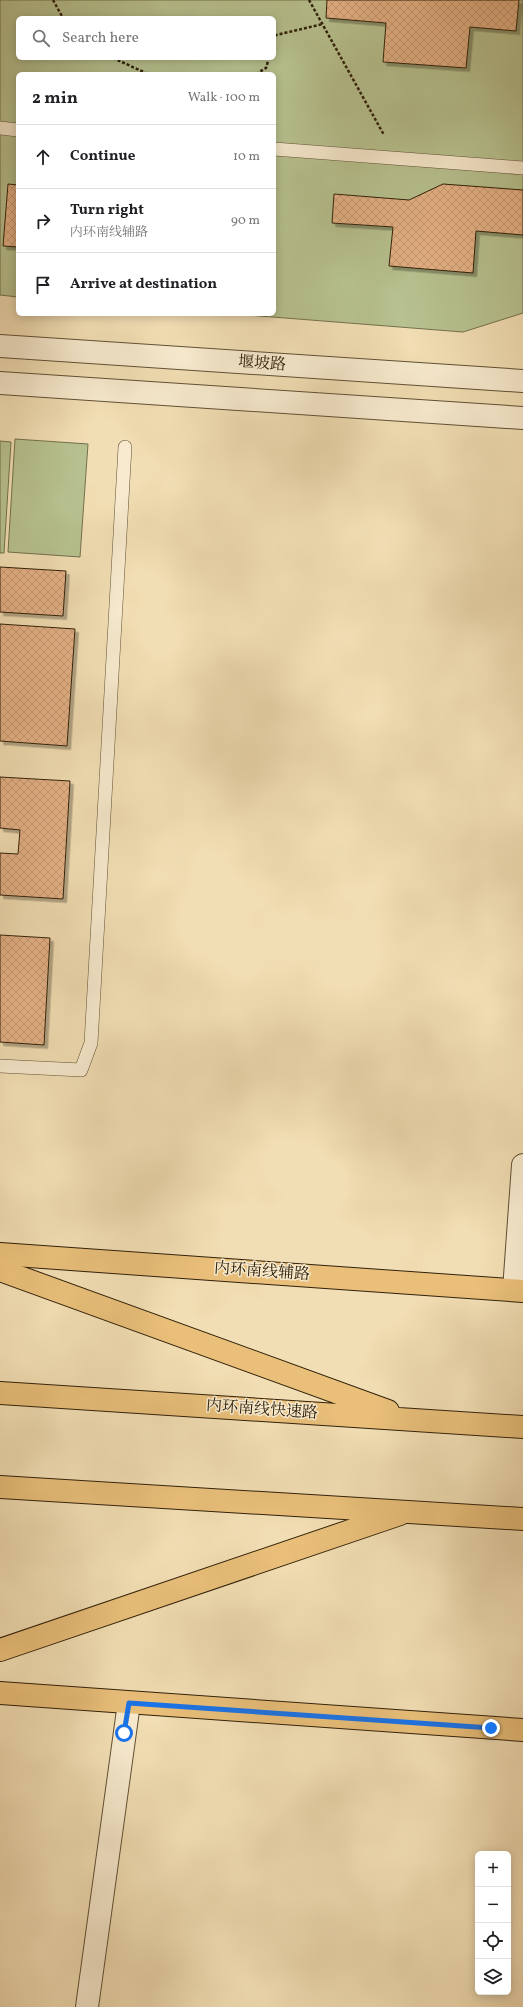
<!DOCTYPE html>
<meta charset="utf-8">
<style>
body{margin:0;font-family:Vollkorn,"Noto Serif SC",serif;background:#f6f6f6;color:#202124}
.controls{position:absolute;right:12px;bottom:12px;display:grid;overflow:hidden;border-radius:6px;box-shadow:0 2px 10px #0003}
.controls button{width:36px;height:36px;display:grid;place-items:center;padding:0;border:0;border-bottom:1px solid #e0e0e0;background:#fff;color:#202124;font:20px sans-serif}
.stop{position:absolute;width:12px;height:12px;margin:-9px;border:3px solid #1a73e8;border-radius:50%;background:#fff}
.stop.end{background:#1a73e8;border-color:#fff;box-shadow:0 1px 4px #0008}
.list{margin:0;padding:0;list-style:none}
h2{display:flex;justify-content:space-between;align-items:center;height:52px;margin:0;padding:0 16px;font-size:17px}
h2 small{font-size:13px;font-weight:400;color:#757577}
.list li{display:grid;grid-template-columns:26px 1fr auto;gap:12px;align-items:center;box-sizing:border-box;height:64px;padding:0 16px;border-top:1px solid #e0e0e0}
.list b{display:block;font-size:15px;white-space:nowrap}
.list p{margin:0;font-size:13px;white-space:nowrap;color:#757577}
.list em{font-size:13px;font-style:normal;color:#757577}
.icon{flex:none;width:22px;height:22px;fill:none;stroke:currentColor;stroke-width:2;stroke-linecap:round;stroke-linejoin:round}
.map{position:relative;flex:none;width:523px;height:2007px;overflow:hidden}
.search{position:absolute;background:#fff;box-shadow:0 2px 10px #0003;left:16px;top:16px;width:260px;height:44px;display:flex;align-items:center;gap:10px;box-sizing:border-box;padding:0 14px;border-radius:6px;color:#757577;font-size:15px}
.panel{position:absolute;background:#fff;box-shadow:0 2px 10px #0003;left:16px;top:72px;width:260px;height:244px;border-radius:6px}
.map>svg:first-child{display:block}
.grass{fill:#b7c290;stroke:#74714d;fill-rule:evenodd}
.building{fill:url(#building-cross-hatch);stroke:#30200a;filter:url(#shadow)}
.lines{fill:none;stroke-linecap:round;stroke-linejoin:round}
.lane-casing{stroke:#605034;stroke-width:14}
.street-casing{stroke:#605034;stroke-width:24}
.primary-casing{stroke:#30200a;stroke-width:24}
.highway-casing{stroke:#30200a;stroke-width:24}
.path{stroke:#30200a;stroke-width:2.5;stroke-dasharray:3 2;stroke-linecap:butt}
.lane{stroke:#f7eace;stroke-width:13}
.street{stroke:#f7eace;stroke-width:22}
.primary{stroke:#e9bf7a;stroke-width:22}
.highway{stroke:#e9bf7a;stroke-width:22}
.route{stroke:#1a73e8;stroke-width:5}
.labels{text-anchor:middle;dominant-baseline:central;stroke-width:3;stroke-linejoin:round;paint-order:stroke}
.street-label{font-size:16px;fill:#30200a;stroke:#f7eace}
</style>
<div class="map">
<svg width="523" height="2007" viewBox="0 0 523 2007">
<defs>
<pattern id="building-cross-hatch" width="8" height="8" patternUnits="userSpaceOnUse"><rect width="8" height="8" fill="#e5b286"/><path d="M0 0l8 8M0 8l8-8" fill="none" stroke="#c59972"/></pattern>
<filter id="shadow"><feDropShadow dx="3.5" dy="3.5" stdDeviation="0" flood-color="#0004"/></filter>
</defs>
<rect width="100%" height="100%" fill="#f2deb4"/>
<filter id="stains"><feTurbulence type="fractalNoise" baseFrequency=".005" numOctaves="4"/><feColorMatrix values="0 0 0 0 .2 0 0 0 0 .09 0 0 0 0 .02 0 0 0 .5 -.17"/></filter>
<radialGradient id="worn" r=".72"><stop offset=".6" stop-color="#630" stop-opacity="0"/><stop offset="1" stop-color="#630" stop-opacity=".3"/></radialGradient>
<path class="grass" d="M0,0H523V313L463,332L234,314H274V74H18V297L0,295ZM18,18H274V58H18Z
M15,439L88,444L80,557L8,552Z
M0,441L11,442L4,553H0Z"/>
<path class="building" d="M327,0H519L516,31L470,27L466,68L383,62L386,23L326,18Z
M8,184L18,185V247L3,246Z
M443,184L523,190V235L476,231L473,273L389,266L393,227L332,223L334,194L409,200Z
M0,567L66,571L63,616L0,612Z
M0,624L75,629L67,746L0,741Z
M0,777L70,781L63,899L0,895V853L18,854L20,830L0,828Z
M0,935L50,938L44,1045L0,1042Z"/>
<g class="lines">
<defs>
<path id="lane" d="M0,128L18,130
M274,149L523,168
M0,1066L81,1070L91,1043L125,447"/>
<path id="street" d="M0,346L523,381
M0,383L523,418
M514,1290L523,1165
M87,2007L129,1703"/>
<path id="primary" d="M0,1254L523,1291
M0,1693L523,1730"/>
<path id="highway" d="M0,1270L388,1411
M0,1393L523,1427
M0,1487L523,1519
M0,1650L400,1514"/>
</defs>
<use href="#lane" class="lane-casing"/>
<use href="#street" class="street-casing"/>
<use href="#primary" class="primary-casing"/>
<use href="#highway" class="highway-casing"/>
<path class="path" d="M53,0L63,18
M309,0L384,135
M274,41L276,35L323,24
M113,58L148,74
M256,74L266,68L269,58"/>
<use href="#lane" class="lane"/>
<use href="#street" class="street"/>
<use href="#primary" class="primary"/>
<use href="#highway" class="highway"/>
</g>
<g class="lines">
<path class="route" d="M124,1733L129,1703L491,1728"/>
</g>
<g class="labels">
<g class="street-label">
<text transform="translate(262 364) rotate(4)">堰坡路</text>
<text transform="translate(262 1272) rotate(4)">内环南线辅路</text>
<text transform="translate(262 1410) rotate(4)">内环南线快速路</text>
</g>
</g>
<rect width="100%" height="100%" filter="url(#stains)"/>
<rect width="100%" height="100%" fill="url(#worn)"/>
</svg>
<div class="controls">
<button>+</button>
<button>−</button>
<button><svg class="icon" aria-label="locate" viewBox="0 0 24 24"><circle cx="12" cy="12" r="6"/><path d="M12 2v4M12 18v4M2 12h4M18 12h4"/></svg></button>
<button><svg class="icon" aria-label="layers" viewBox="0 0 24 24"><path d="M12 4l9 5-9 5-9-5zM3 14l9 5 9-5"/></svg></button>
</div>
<div class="stop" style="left:124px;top:1733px"></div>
<div class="stop end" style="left:491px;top:1728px"></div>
<div class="search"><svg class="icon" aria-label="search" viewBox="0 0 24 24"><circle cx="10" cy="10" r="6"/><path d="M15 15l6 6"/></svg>Search here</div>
<section class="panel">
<h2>2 min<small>Walk · 100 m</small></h2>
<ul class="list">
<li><svg class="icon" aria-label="ahead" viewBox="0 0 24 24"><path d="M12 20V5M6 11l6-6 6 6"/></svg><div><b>Continue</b></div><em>10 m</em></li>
<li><svg class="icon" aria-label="right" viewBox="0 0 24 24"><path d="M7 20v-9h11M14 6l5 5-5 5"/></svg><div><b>Turn right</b><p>内环南线辅路</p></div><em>90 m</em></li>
<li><svg class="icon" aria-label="arrive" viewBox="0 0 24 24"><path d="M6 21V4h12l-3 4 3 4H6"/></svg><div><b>Arrive at destination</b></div></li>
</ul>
</section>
</div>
